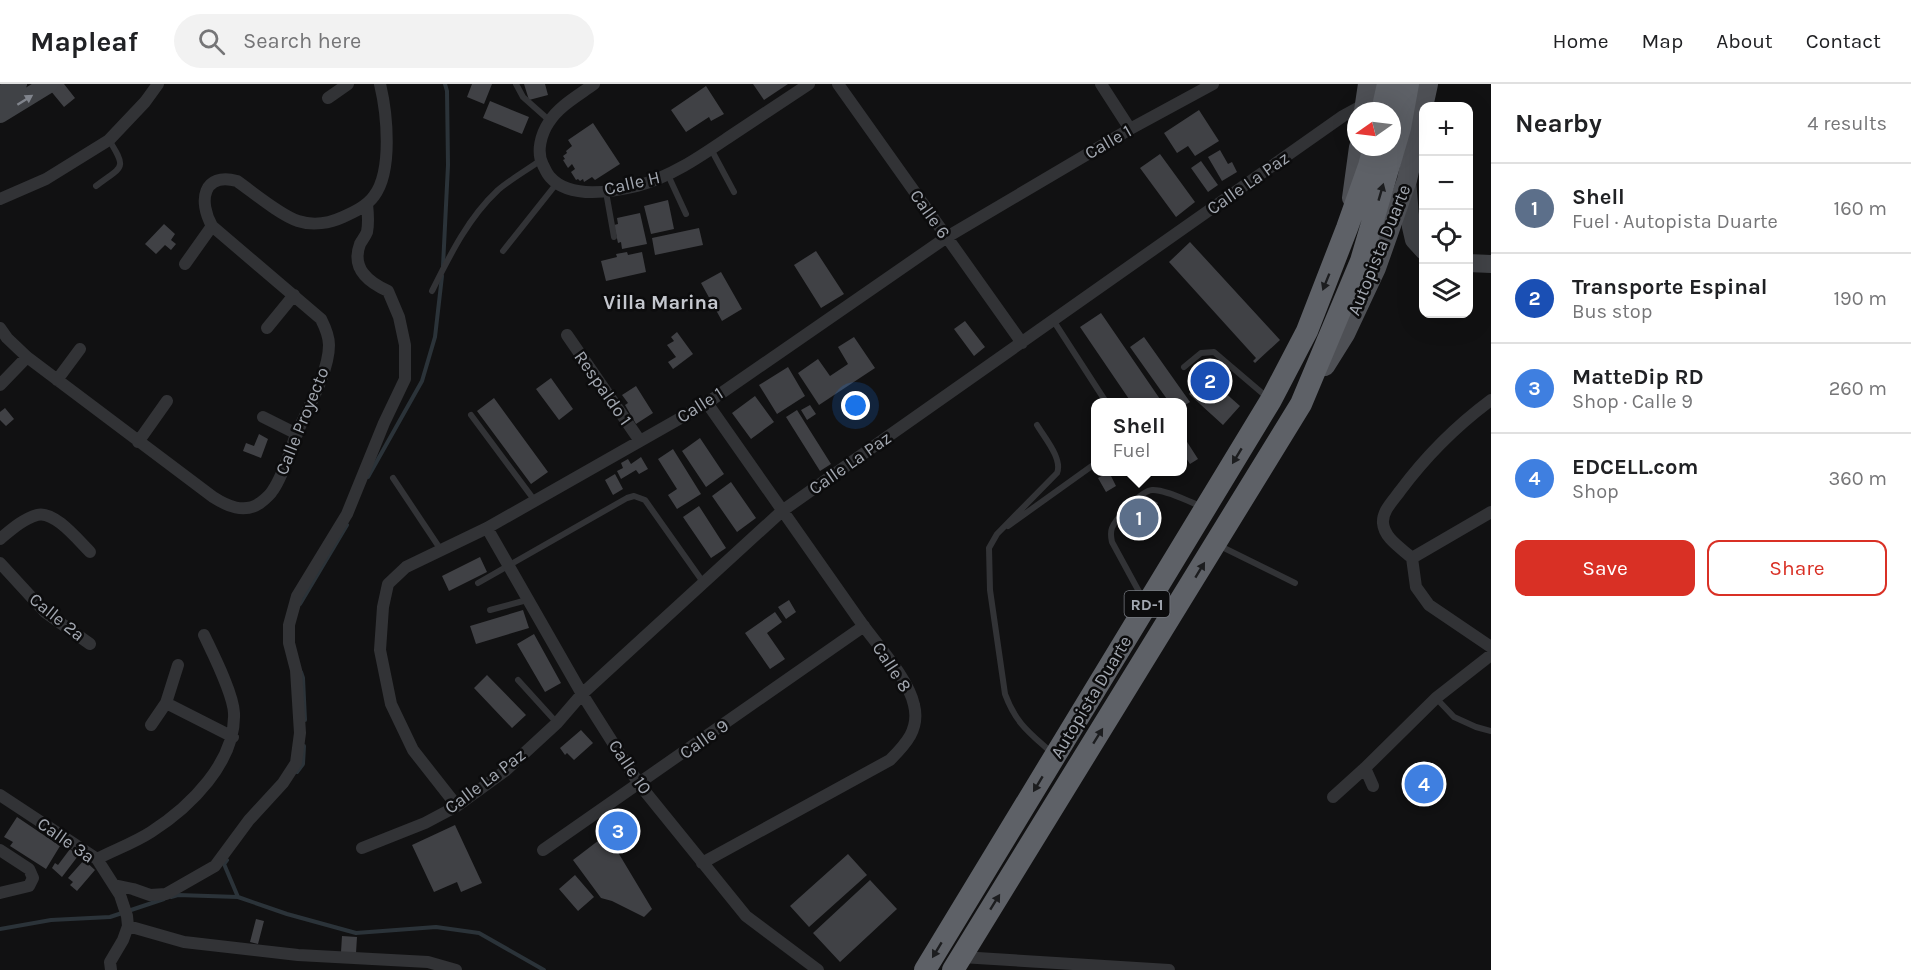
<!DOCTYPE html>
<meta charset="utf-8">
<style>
body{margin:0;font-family:Karla,sans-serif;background:#f2f2f2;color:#202124}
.controls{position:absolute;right:18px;top:18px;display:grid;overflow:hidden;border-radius:12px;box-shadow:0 6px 24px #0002}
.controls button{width:54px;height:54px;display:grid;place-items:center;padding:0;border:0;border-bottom:2px solid #e0e0e0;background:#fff;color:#202124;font:30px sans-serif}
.compass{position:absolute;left:1347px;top:18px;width:54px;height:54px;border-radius:50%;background:#fff;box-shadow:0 6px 24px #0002;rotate:256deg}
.you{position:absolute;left:856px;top:322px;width:21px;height:21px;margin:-15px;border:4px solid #fff;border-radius:50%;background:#1a73e8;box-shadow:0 0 0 9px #1a73e833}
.badge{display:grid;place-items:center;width:39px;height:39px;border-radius:50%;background:#d93025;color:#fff;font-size:20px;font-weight:700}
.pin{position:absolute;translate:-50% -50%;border:3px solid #fff;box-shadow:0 2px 6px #0006}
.popup{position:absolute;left:1091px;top:314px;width:96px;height:78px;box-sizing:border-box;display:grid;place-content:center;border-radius:12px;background:#fff;filter:drop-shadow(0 2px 4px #0005);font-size:20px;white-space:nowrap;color:#757577}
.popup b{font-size:22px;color:#202124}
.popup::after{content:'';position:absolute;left:50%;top:100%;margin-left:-12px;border:12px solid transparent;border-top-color:#fff}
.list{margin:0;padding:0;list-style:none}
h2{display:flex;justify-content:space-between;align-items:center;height:78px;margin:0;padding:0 24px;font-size:26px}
h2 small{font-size:20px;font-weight:400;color:#757577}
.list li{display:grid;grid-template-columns:39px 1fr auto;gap:18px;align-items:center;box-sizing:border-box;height:90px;padding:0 24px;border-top:2px solid #e0e0e0}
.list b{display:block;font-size:22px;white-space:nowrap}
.list p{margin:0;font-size:20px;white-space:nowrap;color:#757577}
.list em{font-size:20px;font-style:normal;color:#757577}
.actions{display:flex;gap:12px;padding:18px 24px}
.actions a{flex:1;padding:14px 0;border:2px solid #d93025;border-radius:12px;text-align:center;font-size:21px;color:#d93025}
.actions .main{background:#d93025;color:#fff}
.icon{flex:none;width:33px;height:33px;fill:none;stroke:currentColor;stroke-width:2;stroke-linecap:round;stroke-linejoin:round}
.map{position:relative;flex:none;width:1491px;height:886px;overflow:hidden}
header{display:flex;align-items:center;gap:36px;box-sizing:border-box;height:84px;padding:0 30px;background:#fff;border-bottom:2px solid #e0e0e0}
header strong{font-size:28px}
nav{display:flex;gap:33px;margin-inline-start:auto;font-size:21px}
.search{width:420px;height:54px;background:#f2f2f2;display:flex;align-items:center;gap:15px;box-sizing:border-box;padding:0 21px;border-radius:33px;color:#757577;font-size:22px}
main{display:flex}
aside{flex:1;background:#fff}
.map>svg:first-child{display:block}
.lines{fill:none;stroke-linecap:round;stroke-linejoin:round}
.stream{stroke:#2b3339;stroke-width:4}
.building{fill:#404145}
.lane{stroke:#323336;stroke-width:6}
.street{stroke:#323336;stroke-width:12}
.secondary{stroke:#404246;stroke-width:18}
.primary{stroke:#4e5055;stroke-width:20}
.highway{stroke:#5e6167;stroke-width:22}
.oneway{fill:#80848c}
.oneway2{fill:#1c1d1f}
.labels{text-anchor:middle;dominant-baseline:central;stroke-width:5;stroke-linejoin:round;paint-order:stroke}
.shield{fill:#0c0c0d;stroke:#767980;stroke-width:1.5}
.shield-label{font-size:16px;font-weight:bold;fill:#a3a8b1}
.street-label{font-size:18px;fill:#a3a8b1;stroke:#0c0c0d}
.neighbourhood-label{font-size:20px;font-weight:bold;fill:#c4c7ce;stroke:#0c0c0d}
</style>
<header>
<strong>Mapleaf</strong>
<div class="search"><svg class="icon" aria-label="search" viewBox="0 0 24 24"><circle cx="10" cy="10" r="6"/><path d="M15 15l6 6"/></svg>Search here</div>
<nav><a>Home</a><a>Map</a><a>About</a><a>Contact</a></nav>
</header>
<main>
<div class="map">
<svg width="1491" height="886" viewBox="0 0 1491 886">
<rect width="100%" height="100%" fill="#111112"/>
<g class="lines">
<path class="stream" d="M443,182L448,81L447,7L445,0
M368,393L422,297L435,253L442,192
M300,520L347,441
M301,588L303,594L305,636
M297,688L303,680L304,662
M227,776L224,780L238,813
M171,813L178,811L238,813L287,830L356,849L436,843L479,849L544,886
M0,845L51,836L110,833L164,815"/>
</g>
<path class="building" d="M57,0H64L75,14L64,23L50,6Z
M472,0H492L484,20L467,13Z
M524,0H545L548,11L529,16Z
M753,0H788L764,16Z
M706,2L724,30L711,37L709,33L686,48L671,26Z
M490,17L529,33L522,50L483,34Z
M1199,26L1219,57L1195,72L1188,62L1177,69L1164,49Z
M593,39L620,80L595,96L592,93L584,98L583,95L580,97L578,95L576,96L571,88L575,85L572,80L568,84L563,76L565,75L563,72L567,69L566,67L572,62L568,56Z
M1220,66L1228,80L1232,78L1237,88L1222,97L1208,73Z
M1160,70L1195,118L1176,133L1140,84Z
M1201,77L1218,101L1208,108L1191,84Z
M668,116L674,145L651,150L644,122Z
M640,129L647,160L622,165L621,158L618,159L614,141L618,140L617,134Z
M164,140L175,150L171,156L176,160L171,166L165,161L156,170L145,160Z
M699,144L703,161L655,171L652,154Z
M1190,158L1280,256L1255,279L1253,277L1256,274L1169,178Z
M816,167L844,210L821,224L794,181Z
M627,168L628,171L642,168L646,188L606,197L601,177L617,173L616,170Z
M721,188L742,225L722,237L701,199Z
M1101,229L1162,318H1131L1080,243Z
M965,237L985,263L974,272L954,245Z
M677,248L693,270L673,285L668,278L676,273L667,261L674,257L671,253Z
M854,253L875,284L819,321L798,289L818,275L830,292L848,280L838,263Z
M1144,253L1190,318L1182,323V318H1169L1130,263Z
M788,283L805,312L777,330L759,301Z
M551,294L573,325L559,336L536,305Z
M1201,297L1209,304L1214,299L1240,322L1223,341L1189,310Z
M636,302L653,329L636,340L625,321L628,319L622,311Z
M755,312L774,338L751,355L732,329Z
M494,314L548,388L531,400L477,327Z
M810,321L816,330L807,336L801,326Z
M5,324L14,335L6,342L0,336V328Z
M797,326L831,380L820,387L786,333Z
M259,350L268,355L261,374L243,367L246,359L254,362Z
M1182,350L1198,375L1190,380L1182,368Z
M700,354L724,390L706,403L682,367Z
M673,365L701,410L677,425L668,411L677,405L658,375Z
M641,373L648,385L639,390L636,386L621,395L617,387L623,384L621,379L628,375L631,380Z
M1109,388L1116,402L1106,408L1098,394Z
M615,390L623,405L613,411L605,396Z
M731,398L756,434L737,448L712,412Z
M1145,411L1158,419L1134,456L1121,448Z
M699,422L726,464L711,474L683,433Z
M480,473L487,488L449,507L442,492Z
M789,516L796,528L786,535L778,523Z
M523,526L529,544L476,560L470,542Z
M775,528L782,538L767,549L785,575L770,585L745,549Z
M534,550L561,599L545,608L517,560Z
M487,591L526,631L512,644L474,604Z
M581,646L593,659L574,676L567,669L565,671L560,664Z
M17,733L60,762L46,785L10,762L13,758L4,753Z
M455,741L482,799L461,808L457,798L434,808L412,761Z
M607,750L652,825L644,833L612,817L601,814L573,776Z
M70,765L78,772L62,793L52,784L55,779L58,781Z
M848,770L867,791L809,843L790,822Z
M84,776L95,786L77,807L70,801L73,798L68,794Z
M575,791L594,813L578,827L559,805Z
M870,796L897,825L840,878L813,849Z
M256,835L264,837L258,860L250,858Z
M342,852L357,853L356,869L341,868Z"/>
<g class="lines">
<path class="lane" d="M516,0L523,13L550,37
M711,65L734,108
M668,91L686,130
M96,102C122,82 128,86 109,56
M606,108L614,153
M503,167L557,99
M432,207C450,171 468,134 498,106C511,95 527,86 541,76
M1053,236L1106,318
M1184,283L1201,269L1214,268L1268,314
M471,331L535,417
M1037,341C1044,353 1063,375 1057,389L997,450L989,464L990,506L1005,610C1016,640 1030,649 1052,669
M393,394L441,466
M1008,442L1096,379
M1220,462L1295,499
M478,499L627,414L634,412L645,416L703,498
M1143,515L1112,458C1111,453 1110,449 1112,444C1116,434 1141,407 1152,406C1165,405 1189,418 1201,422
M490,526L527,516
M518,596L557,639
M1436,614L1454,633L1476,643L1491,647"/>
<path class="street" d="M594,0C579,11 559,22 549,38C541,50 536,68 543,81C545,85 547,90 550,93C569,115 612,108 637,102C671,93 701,72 729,53C756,35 782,18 809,0
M838,0L1022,259
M1101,0L1130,45
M328,14L348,0
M0,115L46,95L109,56L145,18L158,0
M185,180L212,142
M0,244L7,254L27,273L213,413C227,422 244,430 260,419C264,416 270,411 273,406C284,390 289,369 296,351C307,326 329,288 329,261C329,252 325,243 321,235L212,142C198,117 203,88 237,97C254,109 280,131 298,137C313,142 330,139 343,133C354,128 367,122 374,112C393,87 387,29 380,0
M267,244L294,211
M567,251L640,357
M57,296L80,265
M0,301L27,273
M263,333L297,350
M138,358L167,317
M487,444L582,610L639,700L746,832L818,886
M0,455C11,446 23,435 37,431C54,426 78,456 90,468
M1412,474C1401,464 1384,454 1383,439C1382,427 1393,417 1400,407C1426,372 1456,342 1491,316
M1412,474L1416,503L1429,521L1491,563
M1412,474L1491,428
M0,479L45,528L90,560
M166,619L233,653
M151,641L166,619L178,581
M1365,684L1373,702
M0,711L97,775L120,811L127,832L128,842L123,856L110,878L111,886
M1333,713L1365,684L1436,614L1491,571
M457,722L413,666L391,620L380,566L383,523L388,500L406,483L487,444L707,319L947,153L1130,45L1213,0
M362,764L425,739L457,722L505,687L557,639L582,610L782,427L1343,32L1365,20
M0,766L29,785L33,794L29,802L0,809
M543,766L864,542
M97,775C114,766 134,759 151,748C190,723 236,678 234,629C233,609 213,570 204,551
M702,779L890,676C906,660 920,645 914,621C908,593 876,560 860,537C809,464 758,391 707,319
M114,801L133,805L150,811L166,810L215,782L249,736L283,699L296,679L300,649L296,586L289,559V541L297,512L347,430L384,339L405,295V261L399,233L388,207C368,198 351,184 360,160C362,156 365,153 367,148C369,138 368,129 367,120
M128,842L184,858L298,871L428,878L456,886
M961,873L1169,886"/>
<path class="secondary" d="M0,11L18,0
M0,30L49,0
M1407,96L1411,143L1414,156L1424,167
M1468,179L1491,180"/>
<path class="primary" d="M1364,27L1368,0
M1352,114L1359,63
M1325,282L1345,250L1376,184L1407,96L1428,0"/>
<path class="highway" d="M1382,27L1388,0
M925,886L1271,316L1307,247L1347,144L1369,82L1374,63
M953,886L1301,320L1361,177L1400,44L1408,0"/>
</g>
<defs><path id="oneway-solid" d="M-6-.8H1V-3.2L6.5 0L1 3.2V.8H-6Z" transform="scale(1.5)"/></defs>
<use class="oneway" href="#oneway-solid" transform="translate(25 16) rotate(-32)"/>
<g class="oneway2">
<use href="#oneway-solid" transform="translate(1381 108) rotate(-74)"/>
<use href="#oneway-solid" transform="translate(1326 198) rotate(112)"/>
<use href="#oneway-solid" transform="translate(1237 372) rotate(121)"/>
<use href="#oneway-solid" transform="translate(1200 486) rotate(-59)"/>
<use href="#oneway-solid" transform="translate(1098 652) rotate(-58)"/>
<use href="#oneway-solid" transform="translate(1038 700) rotate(121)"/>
<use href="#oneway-solid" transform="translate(995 818) rotate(-58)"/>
<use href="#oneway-solid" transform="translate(937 866) rotate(121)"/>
</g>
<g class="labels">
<rect class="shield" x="1124.5" y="507" width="45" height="26" rx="4.5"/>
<g class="shield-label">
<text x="1147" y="520">RD-1</text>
</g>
<g class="street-label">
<text transform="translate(1108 58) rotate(-30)">Calle 1</text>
<text transform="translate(632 99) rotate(-13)">Calle H</text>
<text transform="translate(1248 99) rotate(-35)">Calle La Paz</text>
<text transform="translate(930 130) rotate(55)">Calle 6</text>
<text transform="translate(1379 166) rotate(-68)">Autopista Duarte</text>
<text transform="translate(603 304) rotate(55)">Respaldo 1</text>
<text transform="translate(700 321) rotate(-32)">Calle 1</text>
<text transform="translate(302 337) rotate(-68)">Calle Proyecto</text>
<text transform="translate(850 379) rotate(-35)">Calle La Paz</text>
<text transform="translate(57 533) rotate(39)">Calle 2a</text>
<text transform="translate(892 583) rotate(57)">Calle 8</text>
<text transform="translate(1091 613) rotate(-59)">Autopista Duarte</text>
<text transform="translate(704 655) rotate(-35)">Calle 9</text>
<text transform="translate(630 683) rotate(56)">Calle 10</text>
<text transform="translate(485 697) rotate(-37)">Calle La Paz</text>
<text transform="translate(66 756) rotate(35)">Calle 3a</text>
</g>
<g class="neighbourhood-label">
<text x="661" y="218">Villa Marina</text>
</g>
</g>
</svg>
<div class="controls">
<button>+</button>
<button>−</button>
<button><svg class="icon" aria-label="locate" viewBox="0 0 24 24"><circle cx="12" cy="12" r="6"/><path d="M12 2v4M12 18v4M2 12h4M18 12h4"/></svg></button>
<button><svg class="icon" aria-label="layers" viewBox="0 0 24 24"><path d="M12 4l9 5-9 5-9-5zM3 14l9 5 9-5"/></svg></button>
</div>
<svg class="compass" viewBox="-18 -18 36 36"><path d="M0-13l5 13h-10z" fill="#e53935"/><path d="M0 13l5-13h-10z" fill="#757577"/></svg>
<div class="you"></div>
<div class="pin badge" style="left:1139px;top:434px;background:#5c6f8a">1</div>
<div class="popup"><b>Shell</b>Fuel</div>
<div class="pin badge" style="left:1210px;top:297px;background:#1a4fb4">2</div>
<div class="pin badge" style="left:618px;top:747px;background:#3f7fe0">3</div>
<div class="pin badge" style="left:1424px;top:700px;background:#3f7fe0">4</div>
</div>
<aside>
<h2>Nearby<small>4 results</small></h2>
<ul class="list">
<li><span class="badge" style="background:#5c6f8a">1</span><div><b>Shell</b><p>Fuel · Autopista Duarte</p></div><em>160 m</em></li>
<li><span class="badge" style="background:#1a4fb4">2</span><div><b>Transporte Espinal</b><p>Bus stop</p></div><em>190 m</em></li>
<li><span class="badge" style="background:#3f7fe0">3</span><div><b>MatteDip RD</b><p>Shop · Calle 9</p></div><em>260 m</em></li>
<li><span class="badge" style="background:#3f7fe0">4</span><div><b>EDCELL.com</b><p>Shop</p></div><em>360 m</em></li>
</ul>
<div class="actions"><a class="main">Save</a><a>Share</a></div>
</aside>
</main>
